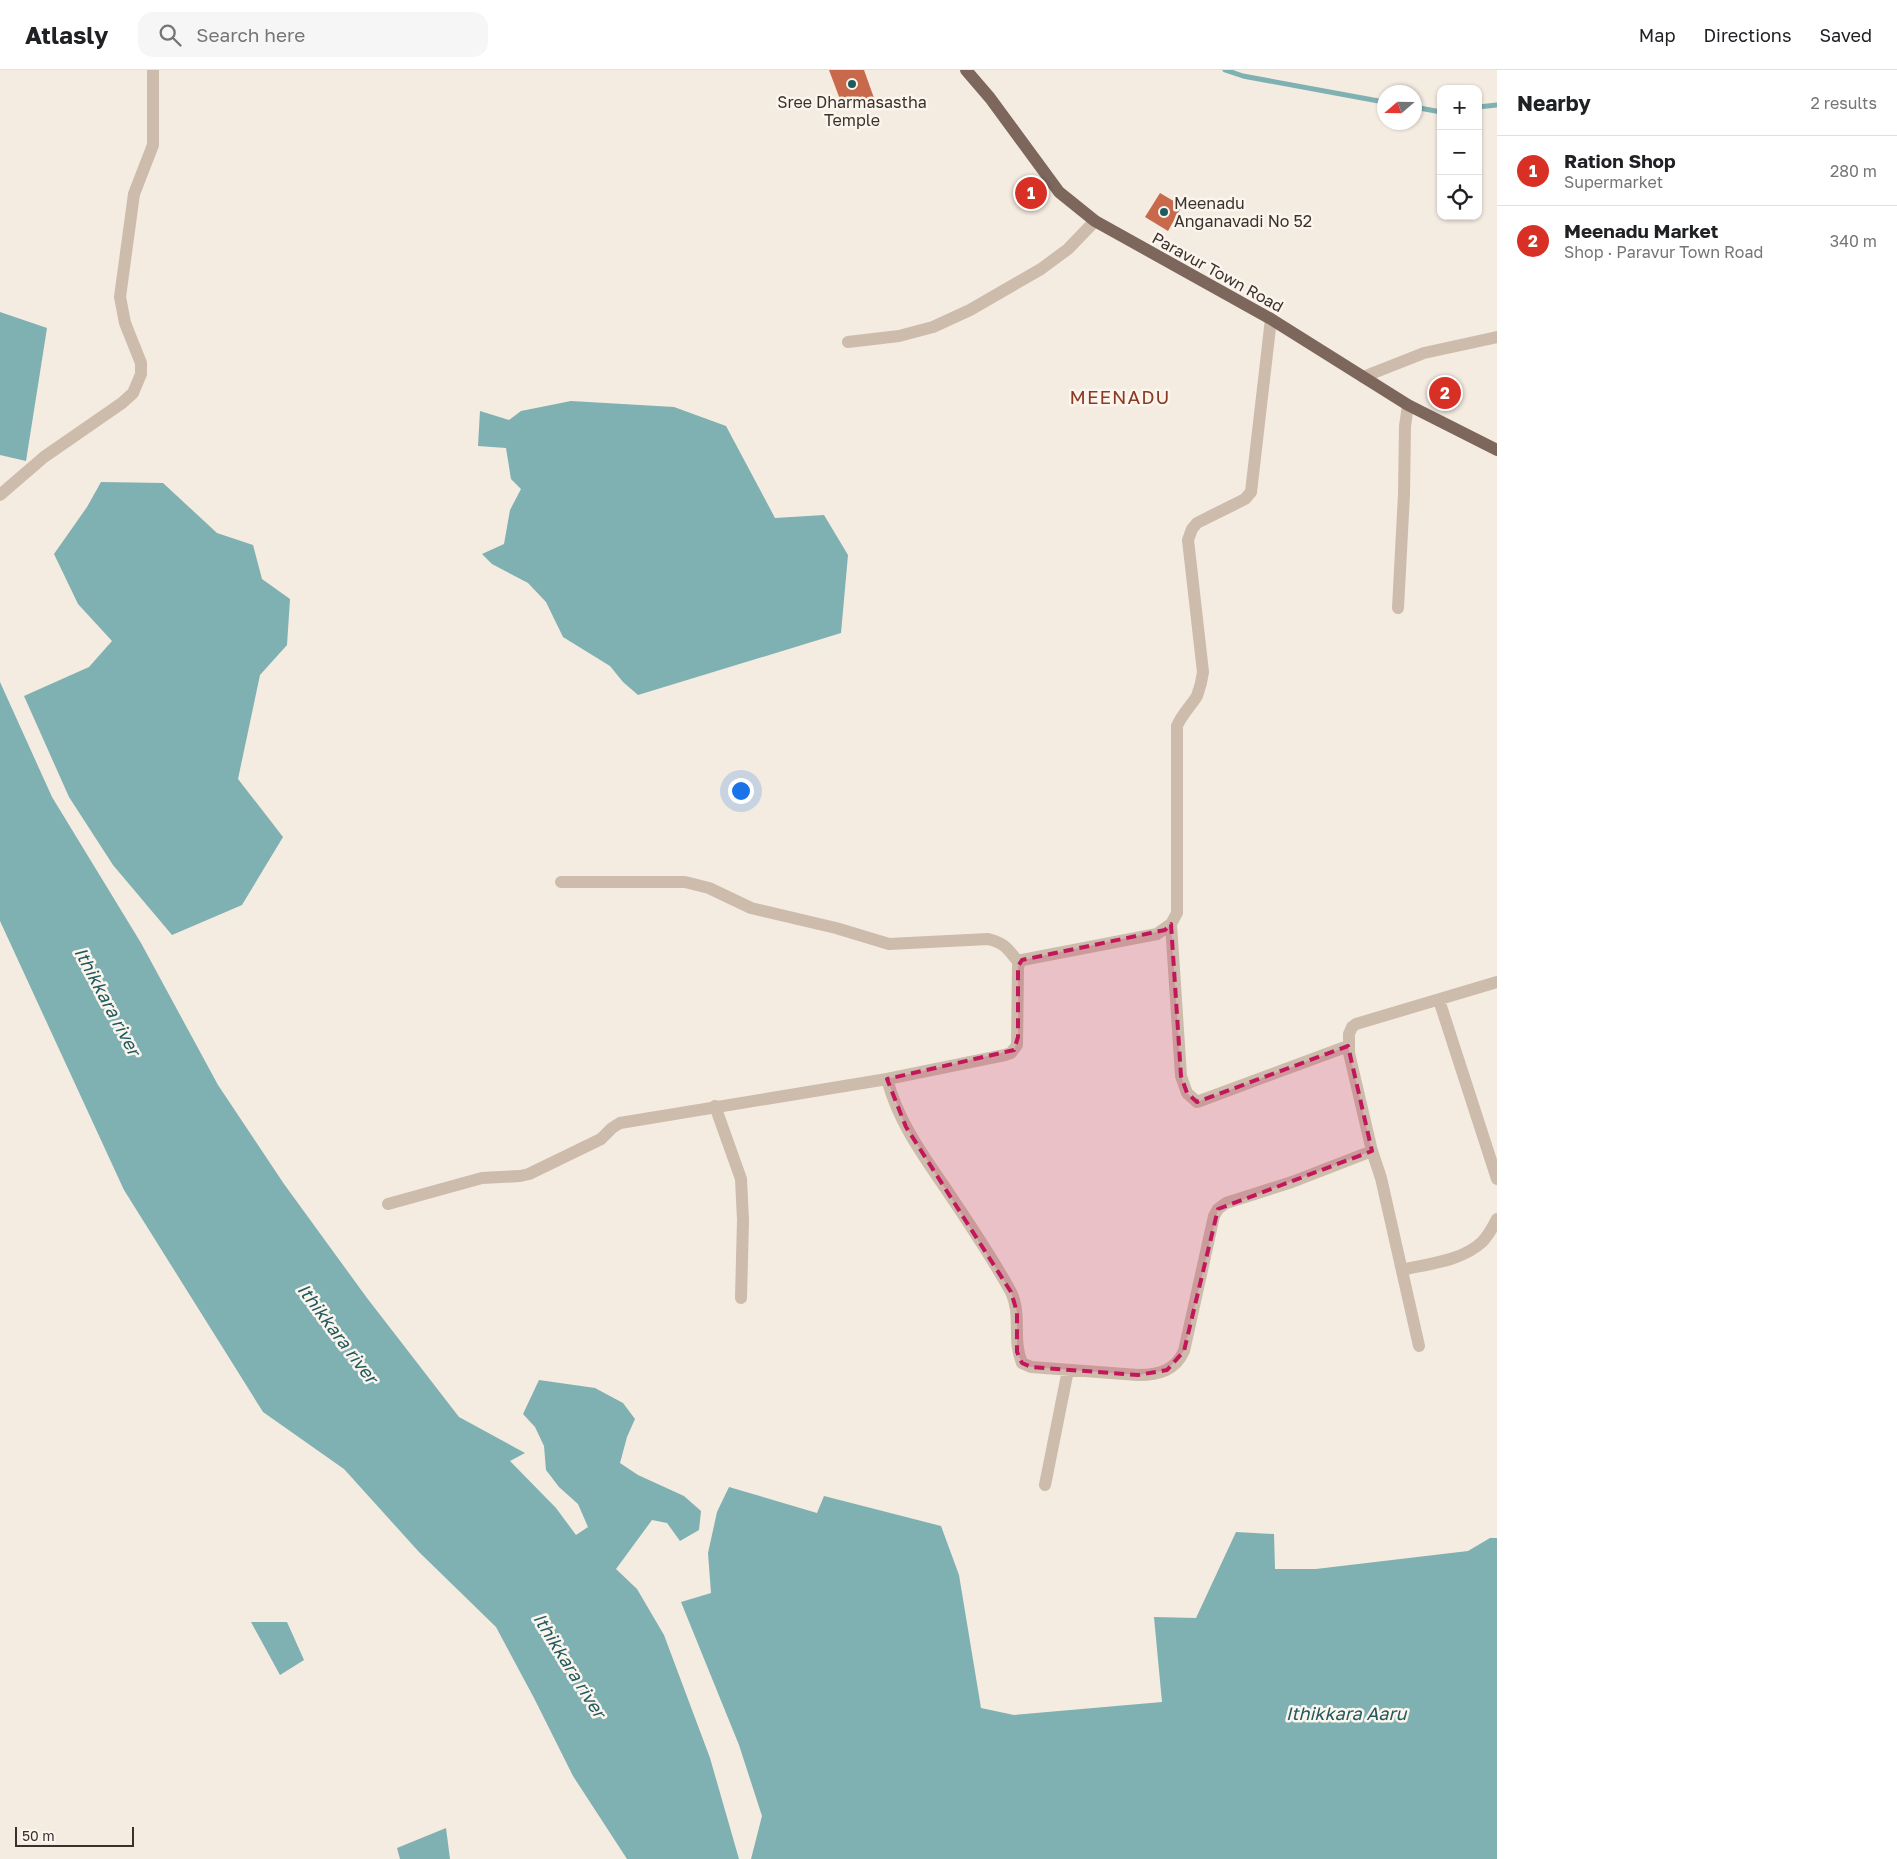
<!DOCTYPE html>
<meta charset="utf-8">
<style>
body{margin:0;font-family:"Golos Text",sans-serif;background:#f6f6f6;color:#202124}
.controls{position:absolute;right:15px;top:15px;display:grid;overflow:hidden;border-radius:10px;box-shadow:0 1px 4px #0004}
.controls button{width:45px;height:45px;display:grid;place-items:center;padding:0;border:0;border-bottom:1px solid #e0e0e0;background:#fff;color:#202124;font:25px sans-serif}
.compass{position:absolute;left:1377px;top:15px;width:45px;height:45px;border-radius:50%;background:#fff;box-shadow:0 1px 4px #0004;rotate:250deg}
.scale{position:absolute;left:15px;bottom:12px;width:119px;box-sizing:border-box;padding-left:5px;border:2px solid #3b302b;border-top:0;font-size:14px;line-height:18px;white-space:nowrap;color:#3b302b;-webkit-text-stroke:4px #fbf5ee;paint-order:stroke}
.you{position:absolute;left:740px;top:720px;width:18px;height:18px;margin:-12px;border:4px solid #fff;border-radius:50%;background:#1a73e8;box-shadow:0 0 0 8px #1a73e833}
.badge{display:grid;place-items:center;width:32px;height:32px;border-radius:50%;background:#d93025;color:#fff;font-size:16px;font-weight:700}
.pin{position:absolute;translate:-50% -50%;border:2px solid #fff;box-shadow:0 1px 5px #0006}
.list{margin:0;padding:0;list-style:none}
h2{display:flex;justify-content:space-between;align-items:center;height:65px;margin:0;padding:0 20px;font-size:21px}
h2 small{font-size:16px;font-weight:400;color:#757577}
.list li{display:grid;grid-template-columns:32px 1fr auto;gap:15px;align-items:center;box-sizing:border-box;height:70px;padding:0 20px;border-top:1px solid #e0e0e0}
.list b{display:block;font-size:19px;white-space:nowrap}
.list p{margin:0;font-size:16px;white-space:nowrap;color:#757577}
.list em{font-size:16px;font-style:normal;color:#757577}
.icon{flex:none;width:28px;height:28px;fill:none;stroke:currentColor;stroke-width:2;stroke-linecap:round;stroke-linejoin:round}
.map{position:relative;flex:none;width:1497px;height:1789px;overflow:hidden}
header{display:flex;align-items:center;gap:30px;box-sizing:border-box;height:70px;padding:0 25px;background:#fff;border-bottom:1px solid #e0e0e0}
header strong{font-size:24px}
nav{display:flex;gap:28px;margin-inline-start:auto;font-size:18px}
.search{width:350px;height:45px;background:#f6f6f6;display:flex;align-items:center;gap:12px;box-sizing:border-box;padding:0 18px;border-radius:15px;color:#757577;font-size:19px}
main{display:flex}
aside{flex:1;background:#fff}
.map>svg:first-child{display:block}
.water{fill:#7fb0b2}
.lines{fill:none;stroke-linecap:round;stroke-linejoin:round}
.stream{stroke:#7fb0b2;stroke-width:5}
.building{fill:#c8694b}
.minor{stroke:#cdbbac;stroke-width:12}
.major{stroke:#7d675c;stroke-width:12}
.marked{fill:#c2185b;fill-opacity:0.2;stroke:#c2185b;stroke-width:4;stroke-dasharray:10 6;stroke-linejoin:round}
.poi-dot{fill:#1f5a5e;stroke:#fbf5ee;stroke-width:2}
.labels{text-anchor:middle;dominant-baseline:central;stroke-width:5;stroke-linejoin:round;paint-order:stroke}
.poi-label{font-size:16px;fill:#3b302b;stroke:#fbf5ee}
.street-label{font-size:16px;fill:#3b302b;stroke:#fbf5ee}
.water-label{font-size:18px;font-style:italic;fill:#1f5a5e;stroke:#fbf5ee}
.quarter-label{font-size:19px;letter-spacing:1px;fill:#8c3b22;stroke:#fbf5ee}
</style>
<header>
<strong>Atlasly</strong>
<div class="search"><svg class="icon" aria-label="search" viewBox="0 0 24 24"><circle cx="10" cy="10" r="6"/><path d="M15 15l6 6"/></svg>Search here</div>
<nav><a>Map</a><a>Directions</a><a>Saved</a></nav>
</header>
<main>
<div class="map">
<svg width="1497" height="1789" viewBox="0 0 1497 1789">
<rect width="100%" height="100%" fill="#f4ebe1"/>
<path class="water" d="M0,242L47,258L26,391L0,385Z
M571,331L674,337L726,356L775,448L824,445L848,485L841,563L638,625L623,612L610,596L563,567L546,532L528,513L492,494L482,484L504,474L510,440L521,419L511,409L506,378L478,376L480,341L509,350L521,341Z
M101,412L163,413L217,463L253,475L262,509L290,529L287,575L260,605L238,709L283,767L242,835L172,865L113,795L69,727L24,626L89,597L112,571L78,534L54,484L87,437Z
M0,612L52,727L141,873L218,1015L284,1114L367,1228L459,1347L525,1383L510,1391L556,1438L576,1465L588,1457L578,1434L559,1417L546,1400L544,1376L535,1357L523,1344L539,1310L595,1318L623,1333L635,1349L627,1367L620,1393L638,1405L684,1426L701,1441L699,1460L680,1471L667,1453L652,1450L616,1499L637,1519L664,1565L710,1688L739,1789H627L573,1706L534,1628L496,1557L419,1482L344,1399L263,1342L124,1120L0,851Z
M729,1417L817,1443L824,1426L941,1456L959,1505L981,1638L1014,1645L1162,1632L1154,1547L1196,1548L1236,1462L1274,1464L1275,1499H1316L1468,1481L1490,1468H1497V1789H751L762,1746L739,1675L681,1532L711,1523L708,1483L717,1442Z
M251,1552H287L304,1590L280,1605Z
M446,1758L450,1789H400L397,1778Z"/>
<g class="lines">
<path class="stream" d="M1225,0L1243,6L1384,32
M1414,37L1441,42
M1478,37L1497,35"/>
</g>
<path class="building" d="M829,0H864L874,28L844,40Z
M1030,106L1047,126L1032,139L1015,119Z
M1160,123L1182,136L1168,161L1145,147Z"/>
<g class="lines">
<path class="minor" d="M848,272L899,266L933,257L970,240L1041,199L1068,179L1095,151
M1363,307L1424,283L1497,267
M0,425L44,387L122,333L133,323L141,304V293L125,253L120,227L134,124L153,75V0
M1398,538L1404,424L1405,356L1408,335
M561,812H685L709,818L751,838L836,858L889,874L988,869C1005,873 1008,879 1019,893
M1171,854L1181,1006L1187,1023L1197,1032L1348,976
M1439,930L1497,1109
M887,1009C898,1051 922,1084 946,1119C968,1152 992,1187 1011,1222C1022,1245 1012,1270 1022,1293L1031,1297L1138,1305C1158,1305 1175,1301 1184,1281L1214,1146L1218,1139L1226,1133L1292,1112L1372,1081
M715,1036L741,1109L743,1150L741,1228
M388,1134L482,1108L520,1106L529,1104L601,1069L612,1058L620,1053L887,1009L1005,985L1011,983L1017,975L1018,896L1022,890L1157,864L1171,854L1177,843V656C1182,644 1191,636 1197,626C1200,618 1202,610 1203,602L1188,470L1192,459L1197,453L1245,429L1251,422L1271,249
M1402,1200C1427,1194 1462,1191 1482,1172C1488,1166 1493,1157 1497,1149
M1419,1276L1381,1108L1372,1081L1349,983V964L1352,957L1356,954L1497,912
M1045,1415L1068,1300"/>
<path class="major" d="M966,0L990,28L1059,122L1095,151L1271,249L1408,335L1497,380"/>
</g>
<path class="marked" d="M1171,854L1181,1006L1187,1023L1197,1032L1348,976L1372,1081L1218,1139L1184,1281L1167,1300L1138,1305L1031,1297L1022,1293L1017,1282V1242L1011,1222L906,1057L887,1009L1014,980L1018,967V896L1022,890L1165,860Z"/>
<g class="poi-dot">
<circle cx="852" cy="14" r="5"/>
<circle cx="1164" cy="142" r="5"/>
</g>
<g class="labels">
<g class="poi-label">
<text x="852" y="32">Sree Dharmasastha<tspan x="852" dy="18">Temple</tspan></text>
<text x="1174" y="133" text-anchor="start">Meenadu<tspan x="1174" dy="18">Anganavadi No 52</tspan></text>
</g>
<g class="street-label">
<text transform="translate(1218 202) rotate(29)">Paravur Town Road</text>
</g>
<g class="water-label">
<text transform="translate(108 931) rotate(62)">Ithikkara river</text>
<text transform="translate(338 1263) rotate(53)">Ithikkara river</text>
<text transform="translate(570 1595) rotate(58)">Ithikkara river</text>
<text x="1346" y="1643">Ithikkara Aaru</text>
</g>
<g class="quarter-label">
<text x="1120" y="326">MEENADU</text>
</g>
</g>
</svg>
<div class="controls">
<button>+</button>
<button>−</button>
<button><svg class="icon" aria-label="locate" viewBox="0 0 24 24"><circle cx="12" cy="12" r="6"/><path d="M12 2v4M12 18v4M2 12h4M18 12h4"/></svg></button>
</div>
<svg class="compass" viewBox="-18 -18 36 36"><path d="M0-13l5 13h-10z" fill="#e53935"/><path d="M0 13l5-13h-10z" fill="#757577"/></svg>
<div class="scale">50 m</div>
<div class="you"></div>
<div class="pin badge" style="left:1031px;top:123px">1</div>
<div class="pin badge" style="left:1445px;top:323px">2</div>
</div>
<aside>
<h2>Nearby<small>2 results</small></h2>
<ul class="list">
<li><span class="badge">1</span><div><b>Ration Shop</b><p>Supermarket</p></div><em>280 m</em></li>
<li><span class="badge">2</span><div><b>Meenadu Market</b><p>Shop · Paravur Town Road</p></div><em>340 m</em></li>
</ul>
</aside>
</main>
